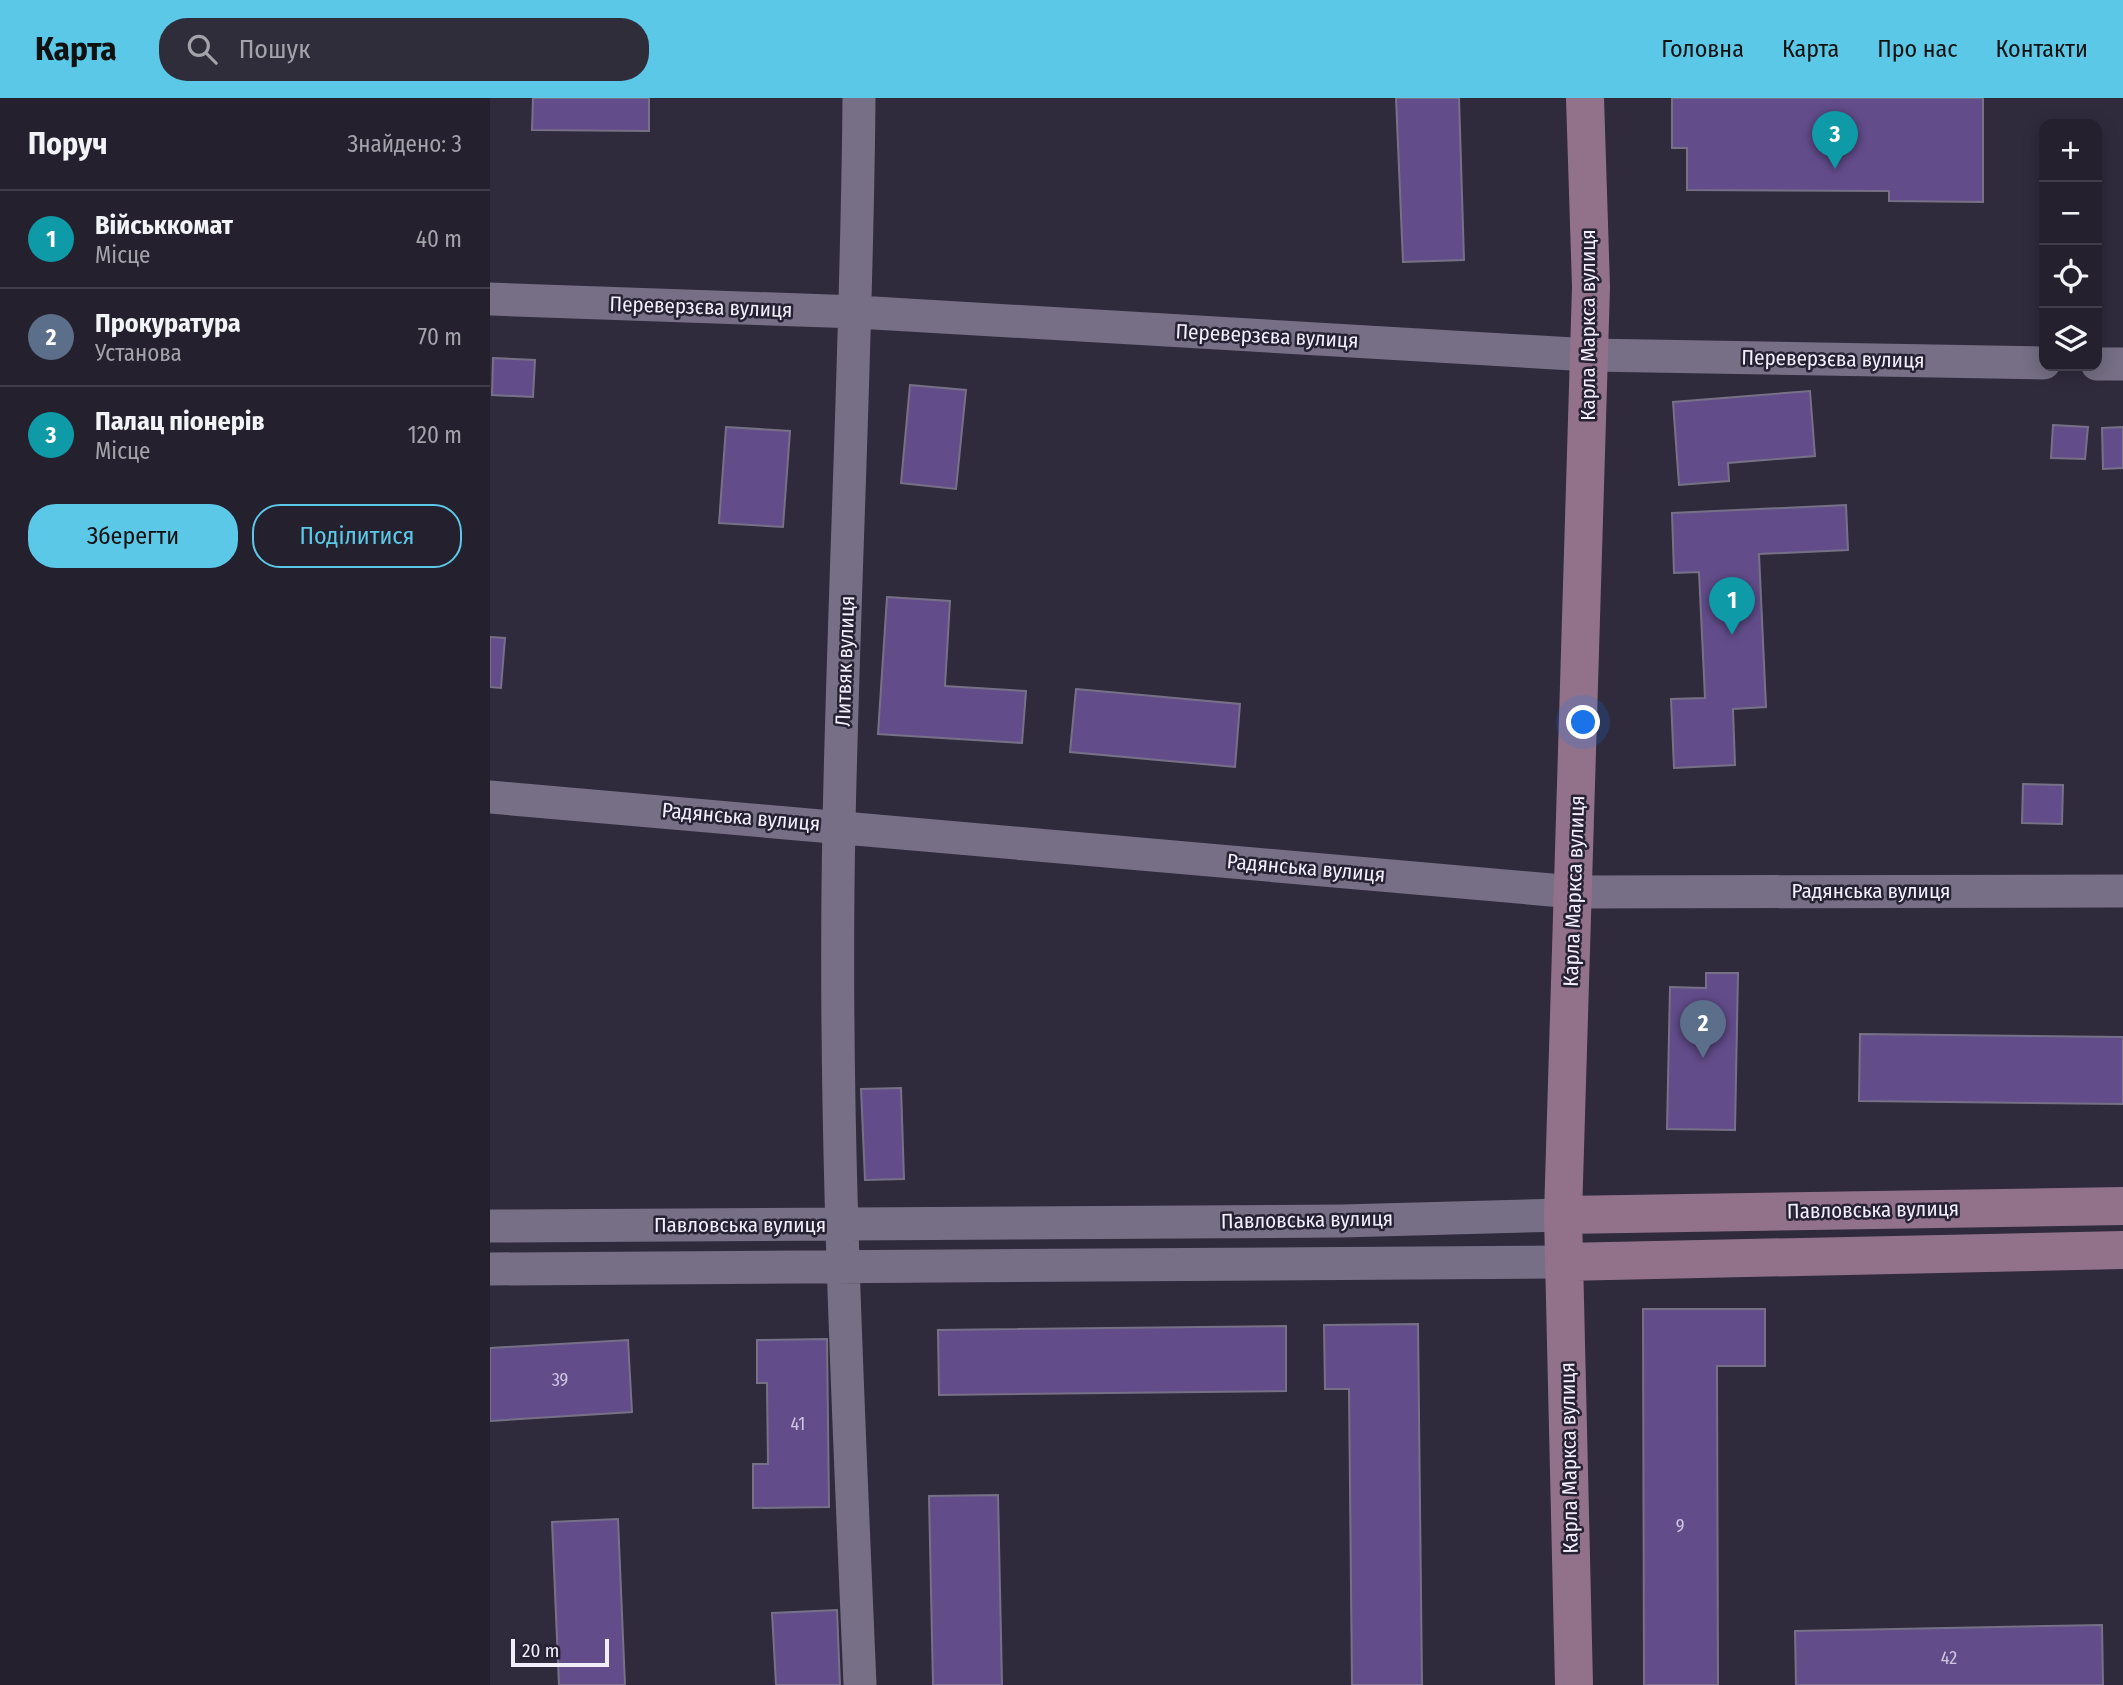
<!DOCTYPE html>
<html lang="uk">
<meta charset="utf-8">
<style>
body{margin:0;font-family:"Fira Sans Condensed",sans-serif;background:#302d3a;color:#f1f3f6}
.controls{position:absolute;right:21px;top:21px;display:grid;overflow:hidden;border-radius:14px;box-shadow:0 4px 18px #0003}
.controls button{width:63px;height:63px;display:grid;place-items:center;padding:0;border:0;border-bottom:2px solid #413e4a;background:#24202e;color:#f1f3f6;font:35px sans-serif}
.scale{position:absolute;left:21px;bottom:18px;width:98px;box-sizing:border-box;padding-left:7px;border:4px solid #f2eefb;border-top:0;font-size:19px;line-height:24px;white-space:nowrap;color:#f2eefb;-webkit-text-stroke:5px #262133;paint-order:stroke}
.you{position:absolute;left:1094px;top:625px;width:24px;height:24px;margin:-18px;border:5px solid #fff;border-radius:50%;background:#1a73e8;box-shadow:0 0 0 10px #1a73e833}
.badge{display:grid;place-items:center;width:46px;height:46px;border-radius:50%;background:#5bc8e7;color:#fff;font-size:23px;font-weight:700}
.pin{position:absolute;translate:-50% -58px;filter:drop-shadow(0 2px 4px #0008)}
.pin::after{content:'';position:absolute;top:37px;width:24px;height:21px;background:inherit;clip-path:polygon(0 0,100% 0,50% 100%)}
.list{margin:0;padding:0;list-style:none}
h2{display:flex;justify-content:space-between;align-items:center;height:91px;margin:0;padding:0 28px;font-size:30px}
h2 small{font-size:23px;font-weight:400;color:#a3a3aa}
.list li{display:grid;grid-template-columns:46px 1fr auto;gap:21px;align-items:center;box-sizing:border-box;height:98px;padding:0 28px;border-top:2px solid #413e4a}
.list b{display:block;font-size:26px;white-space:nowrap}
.list p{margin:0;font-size:23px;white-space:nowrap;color:#a3a3aa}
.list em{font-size:23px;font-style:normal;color:#a3a3aa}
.actions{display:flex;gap:14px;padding:21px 28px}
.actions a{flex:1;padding:16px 0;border:2px solid #5bc8e7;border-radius:28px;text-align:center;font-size:24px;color:#5bc8e7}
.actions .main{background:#5bc8e7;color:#111}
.icon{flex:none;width:38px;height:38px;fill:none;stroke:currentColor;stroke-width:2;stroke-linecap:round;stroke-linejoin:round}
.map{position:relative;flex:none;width:1633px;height:1587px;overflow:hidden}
header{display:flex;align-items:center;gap:42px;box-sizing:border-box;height:98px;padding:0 35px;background:#5bc8e7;color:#111}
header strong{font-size:33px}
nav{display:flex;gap:38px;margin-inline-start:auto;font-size:24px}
.search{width:490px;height:63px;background:#302d3a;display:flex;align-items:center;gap:18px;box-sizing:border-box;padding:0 24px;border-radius:28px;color:#a3a3aa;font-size:26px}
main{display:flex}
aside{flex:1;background:#24202e}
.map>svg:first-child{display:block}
.building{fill:#624c8a;stroke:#777187;stroke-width:2}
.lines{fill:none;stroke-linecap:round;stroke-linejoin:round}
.street{stroke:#766f85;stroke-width:33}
.secondary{stroke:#92728a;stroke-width:38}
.labels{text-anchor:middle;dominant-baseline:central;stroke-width:5;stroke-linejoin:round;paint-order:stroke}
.number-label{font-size:18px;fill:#cec6df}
.street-label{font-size:21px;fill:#f2eefb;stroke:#262133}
</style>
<header>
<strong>Карта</strong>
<div class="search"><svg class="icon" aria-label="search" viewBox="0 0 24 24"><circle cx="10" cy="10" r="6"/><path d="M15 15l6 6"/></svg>Пошук</div>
<nav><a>Головна</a><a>Карта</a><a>Про нас</a><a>Контакти</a></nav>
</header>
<main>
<aside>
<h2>Поруч<small>Знайдено: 3</small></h2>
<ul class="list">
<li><span class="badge" style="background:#0f9aa8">1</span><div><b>Військкомат</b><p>Місце</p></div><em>40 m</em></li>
<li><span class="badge" style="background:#5c6f8a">2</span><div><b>Прокуратура</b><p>Установа</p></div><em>70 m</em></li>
<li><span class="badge" style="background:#0f9aa8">3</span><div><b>Палац піонерів</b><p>Місце</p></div><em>120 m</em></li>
</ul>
<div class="actions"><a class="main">Зберегти</a><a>Поділитися</a></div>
</aside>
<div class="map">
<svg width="1633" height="1587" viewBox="0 0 1633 1587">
<rect width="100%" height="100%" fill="#302a3d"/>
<path class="building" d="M43,0H159V33L42,32Z
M906,0H969L974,162L913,164Z
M1182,0H1493V104L1399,103V93L1197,92V50H1182Z
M3,260L45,262L43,299L2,297Z
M420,287L476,292L466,391L411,385Z
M1320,293L1325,358L1238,365L1239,383L1189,387L1183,304Z
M1563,327L1598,329L1595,361L1561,360Z
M236,329L300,333L293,429L229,425Z
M1633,329V370L1613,371L1612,330Z
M1356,407L1358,452L1269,456L1276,609L1243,611L1245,667L1184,670L1181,601L1215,600L1209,474L1184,475L1182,415Z
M397,499L460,503L455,588L536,593L532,645L388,636Z
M0,539L15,540L11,590L0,589Z
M586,591L750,606L745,669L580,654Z
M1533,686L1573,687L1572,726L1532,725Z
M1216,875H1248L1245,1032L1177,1031L1180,889L1216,890Z
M1370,936L1633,939V1006L1369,1003Z
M411,990L414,1081L375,1082L371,991Z
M1153,1211H1275V1268H1227L1228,1587H1154Z
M928,1226L932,1587H862L859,1291H835L834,1227Z
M796,1228V1293L449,1297L448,1232Z
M337,1241L339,1409L263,1410V1366H278L277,1285H267V1242Z
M138,1242L142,1314L0,1323V1250Z
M508,1397L512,1587H443L439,1398Z
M128,1421L135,1587H69L62,1424Z
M347,1512L350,1587H286L282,1515Z
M1612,1527L1613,1587H1306L1305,1533Z"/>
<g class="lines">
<path class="street" d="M369,0C367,242 354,484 349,726C343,1013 358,1300 370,1587
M0,201L367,214L1100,257L1554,265
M1607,266H1633
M0,699L1084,794L1633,793
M0,1128L852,1123L1073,1117
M0,1171L1074,1164"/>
<path class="secondary" d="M1073,1117L1633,1108
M1074,1164L1633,1152
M1084,1587L1073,1117L1101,189L1095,0"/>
</g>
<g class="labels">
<g class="number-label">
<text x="70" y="1282">39</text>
<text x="308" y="1326">41</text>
<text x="1190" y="1428">9</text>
<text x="1459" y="1560">42</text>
</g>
<g class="street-label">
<text transform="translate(211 209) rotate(2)">Переверзєва вулиця</text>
<text transform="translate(1098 227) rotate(-90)">Карла Маркса вулиця</text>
<text transform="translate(777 238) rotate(3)">Переверзєва вулиця</text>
<text transform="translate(1343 261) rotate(1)">Переверзєва вулиця</text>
<text transform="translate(355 563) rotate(-88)">Литвяк вулиця</text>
<text transform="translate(251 719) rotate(5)">Радянська вулиця</text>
<text transform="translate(816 770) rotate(5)">Радянська вулиця</text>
<text transform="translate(1084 793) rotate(-88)">Карла Маркса вулиця</text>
<text x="1381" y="793">Радянська вулиця</text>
<text transform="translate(1383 1112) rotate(-1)">Павловська вулиця</text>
<text transform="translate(817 1122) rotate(-1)">Павловська вулиця</text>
<text x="250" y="1127">Павловська вулиця</text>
<text transform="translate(1079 1360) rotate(-91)">Карла Маркса вулиця</text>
</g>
</g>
</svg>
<div class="controls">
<button>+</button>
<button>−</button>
<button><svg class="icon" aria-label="locate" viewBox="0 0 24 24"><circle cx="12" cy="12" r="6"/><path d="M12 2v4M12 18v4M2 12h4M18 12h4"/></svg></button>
<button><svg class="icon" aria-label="layers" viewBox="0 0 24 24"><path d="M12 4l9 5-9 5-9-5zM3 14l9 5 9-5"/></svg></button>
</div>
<div class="scale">20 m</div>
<div class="you"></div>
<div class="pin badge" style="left:1242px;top:537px;background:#0f9aa8">1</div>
<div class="pin badge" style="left:1213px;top:960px;background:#5c6f8a">2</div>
<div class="pin badge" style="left:1345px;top:71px;background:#0f9aa8">3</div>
</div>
</main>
